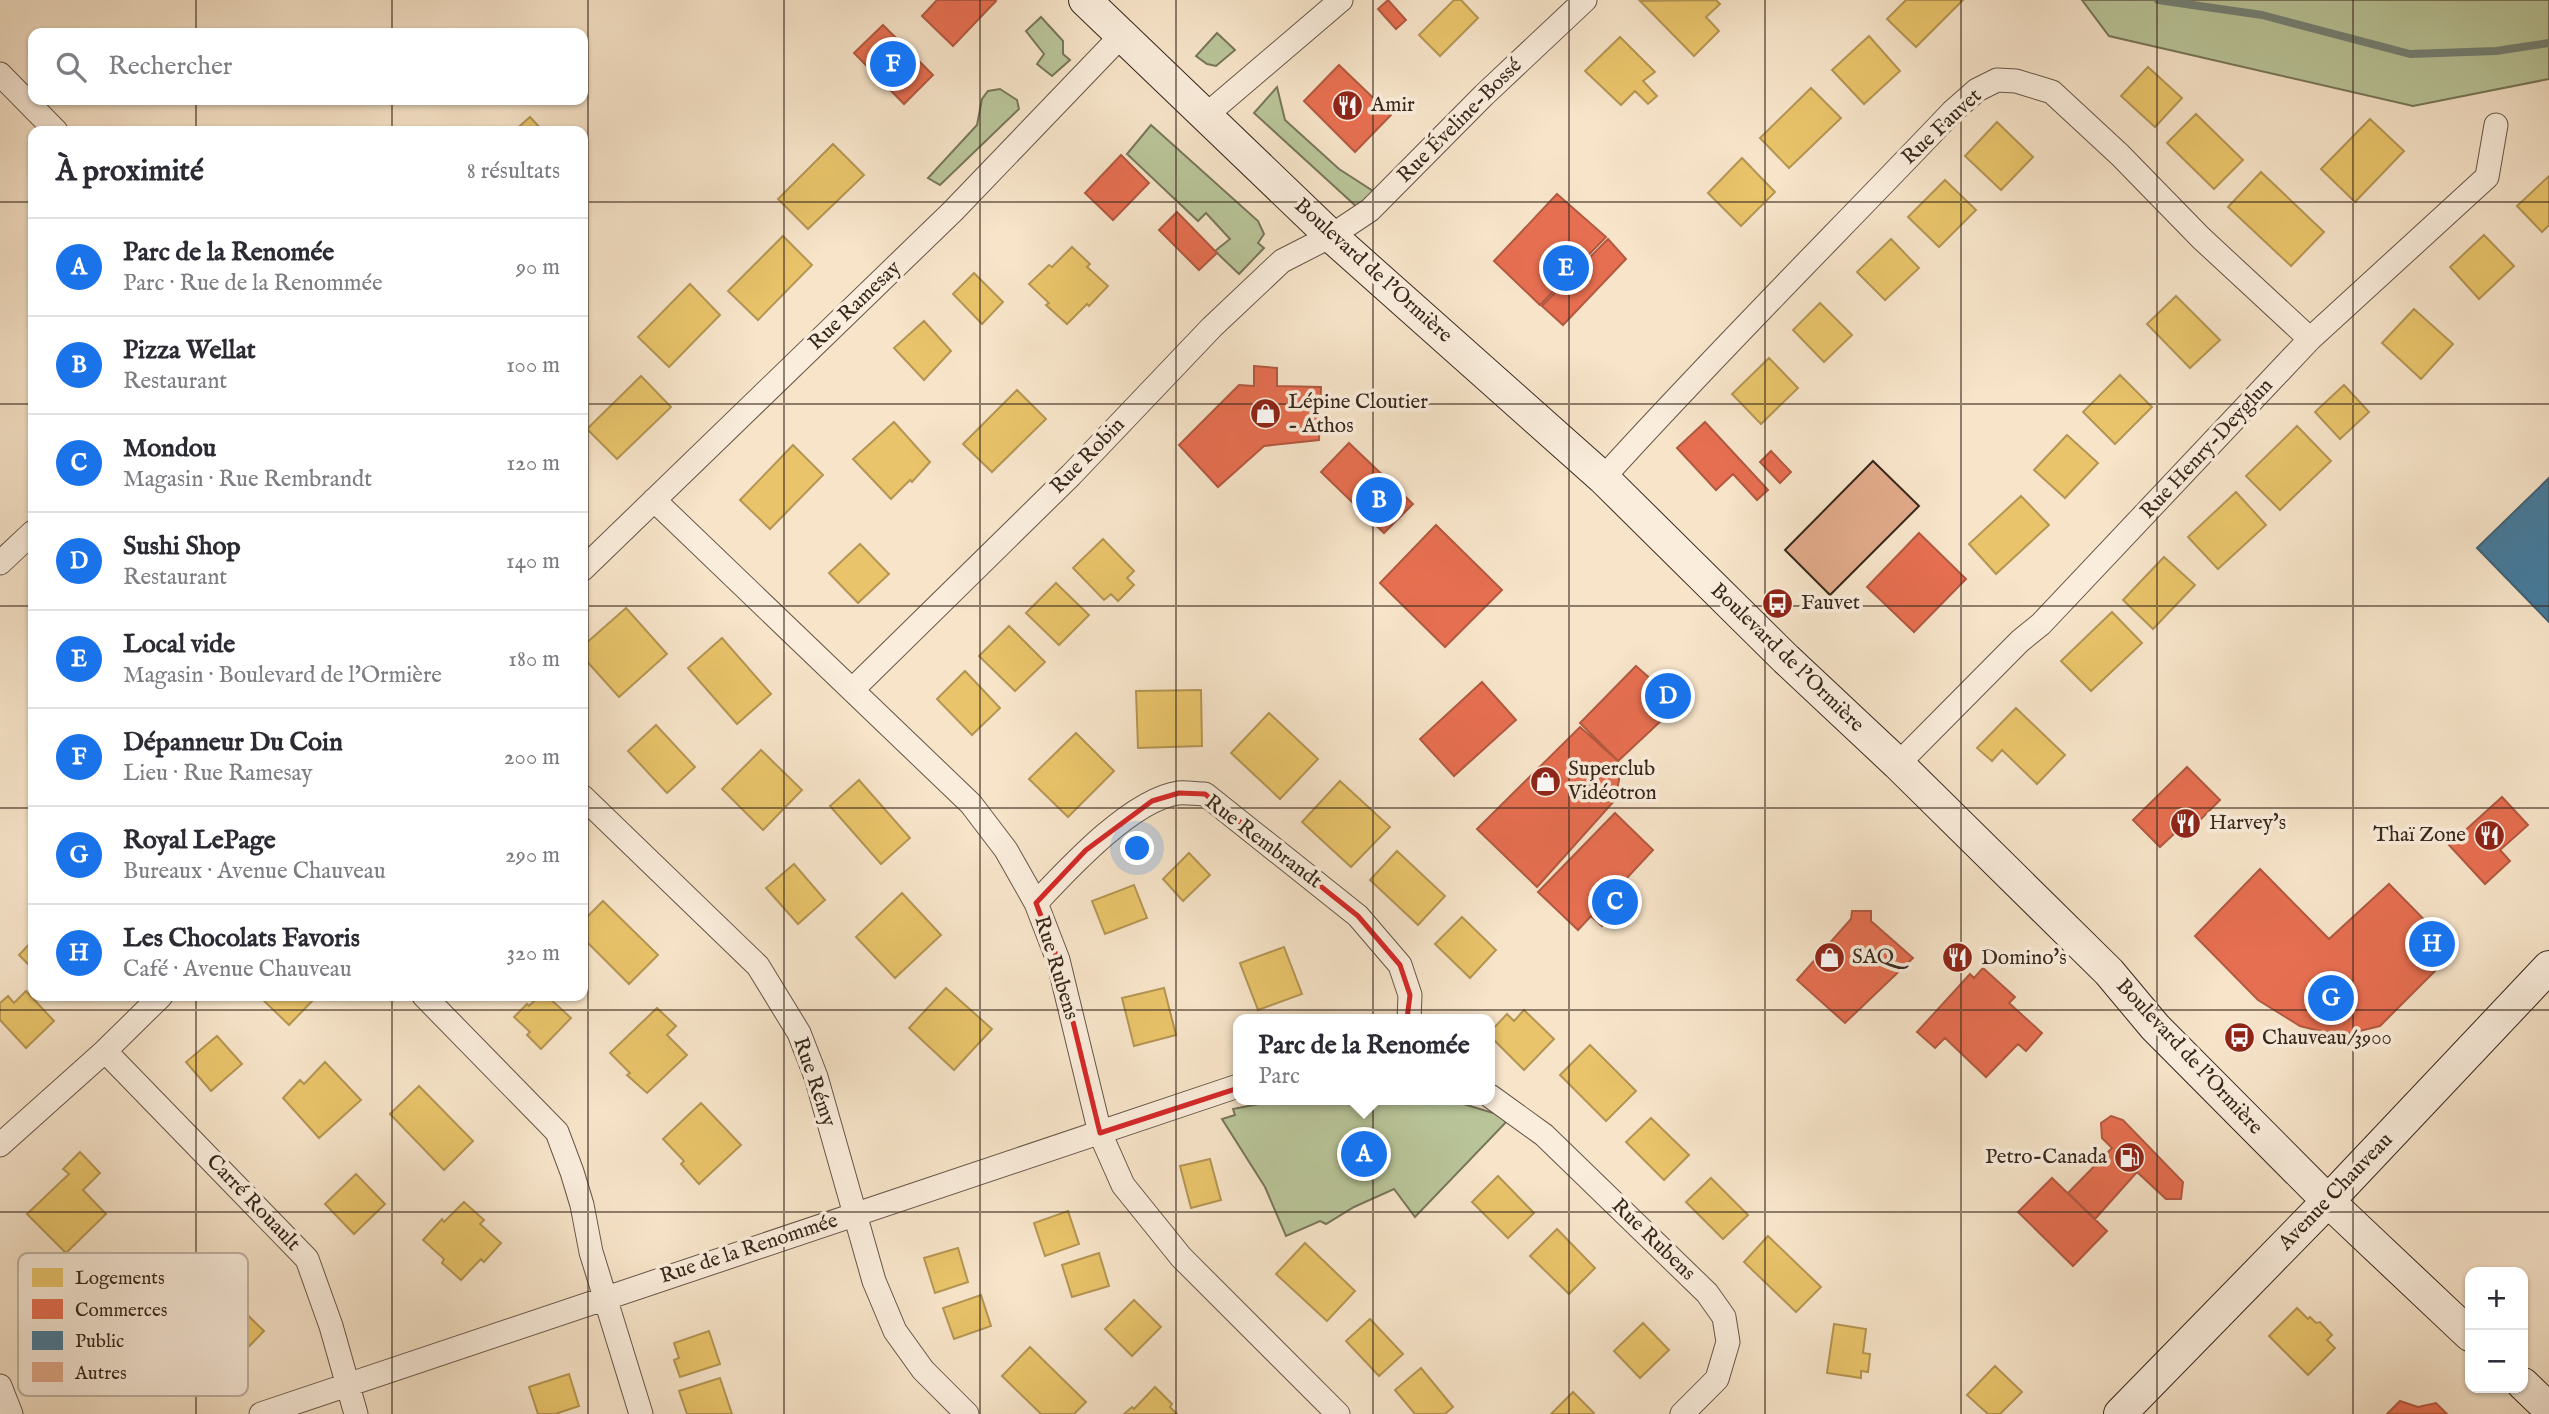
<!DOCTYPE html>
<html lang="fr">
<meta charset="utf-8">
<style>
body{margin:0;font-family:"IM FELL English",serif;background:#f7f7f7;color:#2b2b33}
.controls{position:absolute;right:21px;bottom:21px;display:grid;overflow:hidden;border-radius:14px;box-shadow:0 2px 5px #0004}
.controls button{width:63px;height:63px;display:grid;place-items:center;padding:0;border:0;border-bottom:2px solid #e1e1e2;background:#fff;color:#2b2b33;font:35px sans-serif}
.you{position:absolute;left:1138px;top:849px;width:24px;height:24px;margin:-18px;border:5px solid #fff;border-radius:50%;background:#1a73e8;box-shadow:0 0 0 10px #1a73e833}
.badge{display:grid;place-items:center;width:46px;height:46px;border-radius:50%;background:#1a73e8;color:#fff;font-size:23px;font-weight:700}
.pin{position:absolute;translate:-50% -50%;border:4px solid #fff;box-shadow:0 2px 7px #0006}
.popup{position:absolute;left:1233px;top:1014px;width:262px;height:91px;box-sizing:border-box;display:grid;place-content:center;border-radius:14px;background:#fff;filter:drop-shadow(0 2px 5px #0005);font-size:23px;white-space:nowrap;color:#7c7c81}
.popup b{font-size:26px;color:#2b2b33}
.popup::after{content:'';position:absolute;left:50%;top:100%;margin-left:-14px;border:14px solid transparent;border-top-color:#fff}
.list{margin:0;padding:0;list-style:none}
h2{display:flex;justify-content:space-between;align-items:center;height:91px;margin:0;padding:0 28px;font-size:30px}
h2 small{font-size:23px;font-weight:400;color:#7c7c81}
.list li{display:grid;grid-template-columns:46px 1fr auto;gap:21px;align-items:center;box-sizing:border-box;height:98px;padding:0 28px;border-top:2px solid #e1e1e2}
.list b{display:block;font-size:26px;white-space:nowrap}
.list p{margin:0;font-size:23px;white-space:nowrap;color:#7c7c81}
.list em{font-size:23px;font-style:normal;color:#7c7c81}
.icon{flex:none;width:38px;height:38px;fill:none;stroke:currentColor;stroke-width:2;stroke-linecap:round;stroke-linejoin:round}
.map{position:relative;flex:none;width:2549px;height:1414px;overflow:hidden}
.search{position:absolute;background:#fff;box-shadow:0 2px 5px #0004;left:28px;top:28px;width:560px;height:77px;display:flex;align-items:center;gap:18px;box-sizing:border-box;padding:0 24px;border-radius:14px;color:#7c7c81;font-size:26px}
.panel{position:absolute;background:#fff;box-shadow:0 2px 5px #0004;left:28px;top:126px;width:560px;height:875px;border-radius:14px}
.map>svg:first-child{display:block}
.green{fill:#b9c599;stroke:#78765a;stroke-width:2}
.homes{fill:#e9c46a;stroke:#b49553;stroke-width:2}
.shops{fill:#e76f51;stroke:#b25941;stroke-width:2}
.public{fill:#457b9d;stroke:#416276;stroke-width:2}
.lines{fill:none;stroke-linecap:round;stroke-linejoin:round}
.stream{stroke:#748277;stroke-width:8}
.building{fill:#e1aa8a;stroke:#37271c;stroke-width:2}
.street-casing{stroke:#675647;stroke-width:25}
.secondary-casing{stroke:#37271c;stroke-width:34}
.street{stroke:#faeddc;stroke-width:23}
.secondary{stroke:#faeddc;stroke-width:32}
.marked{fill:none;stroke:#d62828;stroke-width:5;stroke-linejoin:round}
.grid{fill:none;stroke:#37271c;stroke-width:2;stroke-opacity:0.55}
.labels{text-anchor:middle;dominant-baseline:central;stroke-width:7;stroke-linejoin:round;paint-order:stroke}
.poi-label{font-size:21px;fill:#37271c;stroke:#faeddc;text-anchor:start}
.street-label{font-size:21px;fill:#37271c;stroke:#faeddc}
.key{fill:#faeddc;stroke:#c0b2a2;stroke-width:2}
.key-label{font-size:19px;fill:#37271c}
</style>
<div class="map">
<svg width="2549" height="1414" viewBox="0 0 2549 1414">
<rect width="100%" height="100%" fill="#f7e4c9"/>
<filter id="stains"><feTurbulence type="fractalNoise" baseFrequency=".00286" numOctaves="4"/><feColorMatrix values="0 0 0 0 .2 0 0 0 0 .09 0 0 0 0 .02 0 0 0 .5 -.17"/></filter>
<radialGradient id="worn" r=".72"><stop offset=".6" stop-color="#630" stop-opacity="0"/><stop offset="1" stop-color="#630" stop-opacity=".3"/></radialGradient>
<path class="green" d="M2082,0H2549V79L2413,106L2109,36Z
M1041,17L1063,41V54L1070,60L1052,76L1037,64L1044,54L1026,31Z
M1217,33L1235,50L1216,66L1207,64L1196,56Z
M1277,87L1285,120L1339,169L1373,191L1358,208L1254,113Z
M1000,89L1017,100L1019,109L940,185L928,178L977,125L982,99L988,91Z
M1151,125L1258,221L1264,234L1258,243L1264,248L1239,274L1215,251L1230,239L1206,213L1198,221L1127,154Z
M1279,1100H1450L1510,1118L1415,1217L1394,1189L1354,1207L1326,1224L1320,1221L1286,1236L1265,1187L1222,1119L1235,1115L1233,1109Z"/>
<path class="homes" d="M1454,0H1461L1478,18L1440,56L1419,35Z
M1716,0L1720,4L1706,17L1719,31L1694,56L1640,1Z
M1906,0H1963L1916,47L1887,19Z
M1869,36L1900,71L1864,104L1832,70Z
M1620,37L1655,72L1643,81L1657,96L1648,104L1635,91L1621,105L1585,71Z
M2148,67L2182,98L2155,127L2121,96Z
M1811,88L1841,118L1789,168L1760,138Z
M2196,114L2243,160L2214,189L2167,143Z
M530,117L543,131H514Z
M2370,119L2404,151L2355,202L2321,169Z
M1997,122L2033,157L2001,190L1965,156Z
M833,144L864,175L808,229L778,199Z
M1742,158L1775,192L1741,226L1708,193Z
M2261,172L2324,232L2291,266L2228,207Z
M2549,176V225L2542,232L2517,206Z
M1945,180L1976,210L1939,247L1908,217Z
M2484,235L2514,266L2479,299L2450,267Z
M783,236L812,265L758,320L728,291Z
M1891,239L1919,268L1885,300L1857,272Z
M1072,247L1090,264L1087,267L1108,286L1089,306L1087,304L1067,324L1046,305L1049,303L1029,284L1049,265L1052,267Z
M974,273L1003,302L982,324L953,294Z
M690,284L720,315L669,367L638,337Z
M2176,296L2220,340L2190,368L2147,324Z
M1820,303L1852,335L1824,362L1793,330Z
M2414,309L2453,344L2421,379L2382,343Z
M924,321L951,351L924,380L894,348Z
M1769,358L1798,388L1761,424L1732,394Z
M2120,375L2152,407L2115,444L2083,412Z
M641,376L671,407L617,459L587,429Z
M2344,385L2369,412L2340,439L2315,412Z
M1017,390L1046,419L992,472L963,444Z
M894,422L930,462L912,482L910,480L891,499L853,459Z
M2297,426L2331,461L2280,510L2246,476Z
M2067,435L2098,463L2065,498L2034,470Z
M793,445L823,475L770,529L740,500Z
M2236,492L2266,525L2218,569L2188,537Z
M2021,496L2049,525L1996,574L1969,544Z
M1103,539L1134,571L1127,578L1134,585L1118,601L1111,594L1104,600L1073,568Z
M860,544L889,574L858,603L829,573Z
M2164,557L2195,585L2153,629L2123,600Z
M1056,583L1089,615L1059,645L1026,613Z
M626,608L667,654L619,697L583,657V646Z
M2112,612L2142,643L2091,691L2061,661Z
M1009,626L1045,662L1015,691L979,656Z
M722,638L771,694L737,724L688,668Z
M965,671L1000,708L972,735L937,699Z
M1201,690L1202,746L1138,748L1136,691Z
M2016,708L2065,755L2037,784L2002,750L1992,761L1977,748Z
M1269,713L1318,759L1280,799L1231,753Z
M656,725L695,767L667,793L628,751Z
M1076,733L1114,771L1068,817L1029,779Z
M761,750L802,790L763,830L722,789Z
M859,780L910,838L881,864L830,806Z
M1340,781L1390,827L1351,867L1302,822Z
M1397,851L1445,896L1418,925L1370,880Z
M1189,853L1210,875L1183,901L1163,879Z
M794,864L825,900L798,924L766,888Z
M1134,885L1147,918L1105,934L1092,901Z
M902,893L941,935L895,978L856,937Z
M603,901L658,955L629,984L583,938V921Z
M1462,917L1496,950L1470,978L1435,944Z
M33,940V969L19,955Z
M1284,947L1302,994L1258,1010L1240,963Z
M946,988L992,1029L954,1070L909,1028Z
M1164,988L1176,1035L1134,1046L1122,998Z
M26,991L54,1021L26,1048L0,1020V1003L8,996L14,1003Z
M259,996H317L289,1025Z
M539,996H547L571,1018L541,1049L527,1035L530,1032L514,1017L527,1004L529,1006Z
M657,1008L676,1026L667,1035L687,1055L647,1093L627,1075L630,1073L610,1053Z
M1524,1010L1554,1039L1524,1070L1490,1036V1032L1507,1014L1514,1021Z
M217,1036L242,1064L211,1091L186,1062Z
M1590,1045L1636,1091L1606,1121L1560,1075Z
M325,1062L361,1100L319,1138L283,1098L300,1080L304,1084Z
M419,1086L473,1141L444,1170L390,1114Z
M701,1103L741,1145L699,1184L681,1164L684,1161L663,1139Z
M1651,1118L1689,1155L1664,1180L1626,1142Z
M80,1152L100,1173L83,1190L106,1214L66,1253L27,1214L69,1174L63,1169Z
M1210,1159L1221,1200L1191,1208L1180,1166Z
M356,1174L385,1204L354,1234L325,1204Z
M1498,1176L1534,1213L1508,1238L1472,1202Z
M1711,1178L1748,1215L1723,1239L1686,1202Z
M464,1202L484,1220L480,1224L501,1243L484,1262L481,1259L461,1280L442,1263L444,1259L423,1240L442,1219L444,1222Z
M1068,1211L1079,1244L1045,1256L1034,1223Z
M1557,1229L1595,1268L1569,1294L1530,1256Z
M1768,1236L1821,1287L1796,1312L1744,1262Z
M1305,1243L1355,1291L1327,1321L1276,1274Z
M958,1248L968,1282L935,1293L924,1258Z
M1099,1253L1109,1286L1072,1297L1062,1265Z
M127,1258L146,1276L144,1279L163,1298L142,1319L141,1317L138,1321L147,1330L123,1354L102,1331L109,1324L103,1319L105,1317L85,1297Z
M981,1295L991,1326L954,1339L943,1308Z
M1134,1300L1161,1327L1132,1356L1105,1329Z
M233,1301L264,1331L234,1362L203,1332Z
M2297,1308L2308,1319L2310,1317L2316,1323L2320,1322L2332,1335L2327,1340L2335,1348L2308,1375L2269,1336Z
M1370,1319L1403,1354L1379,1376L1346,1341Z
M1643,1323L1669,1350L1640,1378L1614,1351Z
M1834,1324L1866,1329L1863,1353L1870,1354L1868,1372L1861,1371V1378L1827,1373Z
M709,1331L720,1364L680,1377L674,1360L679,1358L674,1343Z
M1030,1347L1086,1402L1074,1414H1041L1002,1376Z
M1995,1366L2022,1392L2000,1414H1988L1967,1395Z
M1421,1368L1453,1407L1445,1414H1415L1395,1390Z
M569,1374L579,1406L555,1414H538L529,1387Z
M720,1378L732,1414H687L679,1391Z
M1155,1387L1172,1404L1170,1407L1177,1414H1124L1132,1407L1134,1409Z
M1573,1392L1594,1413L1593,1414H1551Z"/>
<path class="shops" d="M937,0H995L996,1L953,46L922,16Z
M1388,0L1406,20L1396,29L1378,9Z
M883,25L933,75L904,104L854,53Z
M1339,65L1391,115L1355,152L1304,101Z
M1121,155L1149,183L1113,220L1085,193Z
M1557,194L1606,237L1540,305L1494,261Z
M1177,212L1217,253L1199,270L1159,230Z
M1608,239L1626,259L1563,325L1542,306Z
M1254,366L1277,368V386L1321,387L1319,440L1264,446L1218,487L1179,445L1239,385L1254,386Z
M1705,422L1768,490L1757,500L1733,474L1716,490L1677,448Z
M1349,443L1413,504L1384,533L1321,472Z
M1771,451L1791,472L1780,483L1760,462Z
M1436,525L1502,590L1445,647L1380,583Z
M1919,533L1966,579L1914,632L1867,587Z
M1636,666L1679,704L1618,761L1580,723Z
M1482,682L1516,720L1454,776L1420,739Z
M1580,727L1618,761L1619,780L1615,800L1537,887L1477,829Z
M2187,767L2220,800L2182,838L2176,832L2160,847L2133,820Z
M2502,797L2528,825L2500,850L2510,861L2485,884L2449,845Z
M1615,813L1653,850L1625,880L1637,891L1602,926L1591,916L1578,930L1538,892Z
M2260,869L2329,939L2389,884L2455,951L2380,1026L2339,1036L2300,1026L2258,1000L2195,936Z
M1852,911H1871V921L1913,958L1845,1023L1797,980L1851,919Z
M1983,968L2015,997L2009,1003L2042,1033L2026,1051L2018,1044L1986,1077L1945,1038L1935,1048L1917,1032L1970,974L1974,978Z
M2111,1116L2123,1120L2183,1182L2181,1199H2166L2137,1172L2095,1219L2068,1193L2112,1148L2102,1138L2101,1123Z
M2052,1178L2107,1231L2073,1266L2018,1212Z
M2400,1401L2418,1407L2436,1403L2447,1414H2387Z"/>
<path class="public" d="M2549,478V622L2477,548Z"/>
<g class="lines">
<path class="stream" d="M2158,0L2262,15L2410,54L2496,51L2549,43"/>
</g>
<path class="building" d="M1873,461L1919,506L1830,595L1785,550Z"/>
<g class="lines">
<defs>
<path id="street" d="M0,74L56,131
M1205,116L1341,0
M1603,478C1716,353 1836,234 1952,112L1977,90L1997,80L2016,81L2052,92L2120,155L2201,238L2310,339
M654,500L971,804L1006,850L1036,903L1058,960L1100,1133L1123,1185L1181,1257L1338,1414
M0,563L33,532
M583,569L953,211L1121,36
M853,689L1071,475L1212,327L1282,261L1331,236L1370,210L1484,95L1585,0
M1898,764L2020,641L2041,624L2310,339L2487,177L2496,125
M583,797L758,966L799,1033L816,1077L874,1281L895,1331L923,1370L967,1414
M1036,903C1068,869 1131,800 1178,793C1186,792 1197,794 1205,794L1358,916L1400,965L1410,995L1409,1019
M424,996L557,1132L572,1172L582,1205L591,1252L641,1414
M105,1051L307,1259L331,1326L356,1414
M1490,1096L1544,1135L1707,1293L1724,1317L1728,1342L1717,1379L1682,1414
M0,1145L105,1051L161,996
M0,1386L11,1414
M261,1414L1238,1086"/>
<path id="secondary" d="M1085,0L1331,236L1603,478L1786,659L1898,764L2109,972L2155,1027L2328,1201L2470,1335
M2523,1384L2549,1409
M2120,1414L2328,1201L2549,967"/>
</defs>
<use href="#street" class="street-casing"/>
<use href="#secondary" class="secondary-casing"/>
<use href="#street" class="street"/>
<use href="#secondary" class="secondary"/>
</g>
<path class="marked" d="M1179,793L1205,794L1358,916L1400,965L1410,995L1401,1066L1291,1071L1100,1133L1058,960L1036,903L1086,850L1152,801Z"/>
<path class="grid" d="M196,0V33M392,0V33M588,0V1414M784,0V1414M980,0V1414M1176,0V1414M1373,0V1414M1569,0V1414M1765,0V1414M1961,0V1414M2157,0V1414M2353,0V1414M196,100V131M392,100V131M0,202H33M583,202H2549M0,404H33M583,404H2549M0,606H33M583,606H2549M0,808H33M583,808H2549M196,996V1414M392,996V1414M0,1010H2549M0,1212H2549"/>
<defs>
<symbol id="restaurant-disc" viewBox="-11 -11 22 22"><circle r="9.5" fill="#8f2418" stroke="#faeddc"/><path d="M-5-6h1v4h1v-4h1v4h1v-4h1v5L-1.5 .5V6h-2V.5L-5-1ZM5-6V6H3V1.5H1.5Q1.5-4 5-6Z" fill="#fff"/></symbol>
<symbol id="shop-disc" viewBox="-11 -11 22 22"><circle r="9.5" fill="#8f2418" stroke="#faeddc"/><path d="M-5-2.5h2.3a2.7 3.5 0 0 1 5.4 0H5L5.5 6h-11ZM-1.5-2.5h3a1.5 2.3 0 0 0-3 0Z" fill="#fff"/></symbol>
<symbol id="bus-disc" viewBox="-11 -11 22 22"><circle r="9.5" fill="#8f2418" stroke="#faeddc"/><path d="M-5-6H5V4H4V6H2V4H-2V6H-4V4H-5ZM-3.5-4V0h7V-4ZM-3.5 1.2v1.5H-2V1.2ZM2 1.2v1.5H3.5V1.2Z" fill="#fff"/></symbol>
<symbol id="fuel-disc" viewBox="-11 -11 22 22"><circle r="9.5" fill="#8f2418" stroke="#faeddc"/><path d="M-5.5-6h7V0h2V4h1.3V-2.5L3-4.5l.8-.8L6-3V5H2.5V1h-1V6h-7ZM-4.2-4.7v3.2H.2V-4.7Z" fill="#fff"/></symbol>
</defs>
<g fill-rule="evenodd">
<use href="#restaurant-disc" x="1330" y="88" width="35" height="35"/>
<use href="#shop-disc" x="1248" y="396" width="35" height="35"/>
<use href="#bus-disc" x="1760" y="586" width="35" height="35"/>
<use href="#shop-disc" x="1528" y="764" width="35" height="35"/>
<use href="#restaurant-disc" x="2168" y="806" width="35" height="35"/>
<use href="#restaurant-disc" x="2472" y="818" width="35" height="35"/>
<use href="#shop-disc" x="1812" y="940" width="35" height="35"/>
<use href="#restaurant-disc" x="1940" y="940" width="35" height="35"/>
<use href="#bus-disc" x="2222" y="1020" width="35" height="35"/>
<use href="#fuel-disc" x="2112" y="1140" width="35" height="35"/>
</g>
<g class="labels">
<g class="poi-label">
<text x="1371" y="105">Amir</text>
<text x="1288" y="402">Lépine Cloutier<tspan x="1288" dy="24">- Athos</tspan></text>
<text x="1801" y="603">Fauvet</text>
<text x="1568" y="769">Superclub<tspan x="1568" dy="24">Vidéotron</tspan></text>
<text x="2209" y="823">Harvey's</text>
<text x="2466" y="835" text-anchor="end">Thaï Zone</text>
<text x="1852" y="957">SAQ</text>
<text x="1981" y="958">Domino's</text>
<text x="2262" y="1038">Chauveau/3900</text>
<text x="2107" y="1157" text-anchor="end">Petro-Canada</text>
</g>
<g class="street-label">
<text transform="translate(1460 121) rotate(-45)">Rue Éveline-Bossé</text>
<text transform="translate(1942 127) rotate(-43)">Rue Fauvet</text>
<text transform="translate(1373 271) rotate(42)">Boulevard de l'Ormière</text>
<text transform="translate(855 306) rotate(-44)">Rue Ramesay</text>
<text transform="translate(2207 449) rotate(-47)">Rue Henry-Deyglun</text>
<text transform="translate(1088 456) rotate(-46)">Rue Robin</text>
<text transform="translate(1787 658) rotate(44)">Boulevard de l'Ormière</text>
<text transform="translate(1263 842) rotate(37)">Rue Rembrandt</text>
<text transform="translate(1056 968) rotate(73)">Rue Rubens</text>
<text transform="translate(2189 1057) rotate(47)">Boulevard de l'Ormière</text>
<text transform="translate(814 1082) rotate(71)">Rue Rémy</text>
<text transform="translate(2336 1192) rotate(-46)">Avenue Chauveau</text>
<text transform="translate(253 1203) rotate(46)">Carré Rouault</text>
<text transform="translate(1653 1240) rotate(44)">Rue Rubens</text>
<text transform="translate(749 1249) rotate(-18)">Rue de la Renommée</text>
</g>
</g>
<rect x="18" y="1253" width="230" height="143" rx="10" class="key"/>
<rect x="32" y="1268" width="31" height="19" fill="#e9c46a"/>
<rect x="32" y="1299" width="31" height="20" fill="#e76f51"/>
<rect x="32" y="1331" width="31" height="19" fill="#457b9d"/>
<rect x="32" y="1362" width="31" height="20" fill="#e1aa8a"/>
<g class="key-label">
<text x="75" y="1284">Logements</text>
<text x="75" y="1316">Commerces</text>
<text x="75" y="1347">Public</text>
<text x="75" y="1379">Autres</text>
</g>
<rect width="100%" height="100%" filter="url(#stains)"/>
<rect width="100%" height="100%" fill="url(#worn)"/>
</svg>
<div class="controls">
<button>+</button>
<button>−</button>
</div>
<div class="you"></div>
<div class="pin badge" style="left:1364px;top:1154px">A</div>
<div class="popup"><b>Parc de la Renomée</b>Parc</div>
<div class="pin badge" style="left:1379px;top:500px">B</div>
<div class="pin badge" style="left:1615px;top:902px">C</div>
<div class="pin badge" style="left:1668px;top:696px">D</div>
<div class="pin badge" style="left:1566px;top:268px">E</div>
<div class="pin badge" style="left:893px;top:64px">F</div>
<div class="pin badge" style="left:2331px;top:998px">G</div>
<div class="pin badge" style="left:2432px;top:944px">H</div>
<div class="search"><svg class="icon" aria-label="search" viewBox="0 0 24 24"><circle cx="10" cy="10" r="6"/><path d="M15 15l6 6"/></svg>Rechercher</div>
<section class="panel">
<h2>À proximité<small>8 résultats</small></h2>
<ul class="list">
<li><span class="badge">A</span><div><b>Parc de la Renomée</b><p>Parc · Rue de la Renommée</p></div><em>90 m</em></li>
<li><span class="badge">B</span><div><b>Pizza Wellat</b><p>Restaurant</p></div><em>100 m</em></li>
<li><span class="badge">C</span><div><b>Mondou</b><p>Magasin · Rue Rembrandt</p></div><em>120 m</em></li>
<li><span class="badge">D</span><div><b>Sushi Shop</b><p>Restaurant</p></div><em>140 m</em></li>
<li><span class="badge">E</span><div><b>Local vide</b><p>Magasin · Boulevard de l'Ormière</p></div><em>180 m</em></li>
<li><span class="badge">F</span><div><b>Dépanneur Du Coin</b><p>Lieu · Rue Ramesay</p></div><em>200 m</em></li>
<li><span class="badge">G</span><div><b>Royal LePage</b><p>Bureaux · Avenue Chauveau</p></div><em>290 m</em></li>
<li><span class="badge">H</span><div><b>Les Chocolats Favoris</b><p>Café · Avenue Chauveau</p></div><em>320 m</em></li>
</ul>
</section>
</div>
